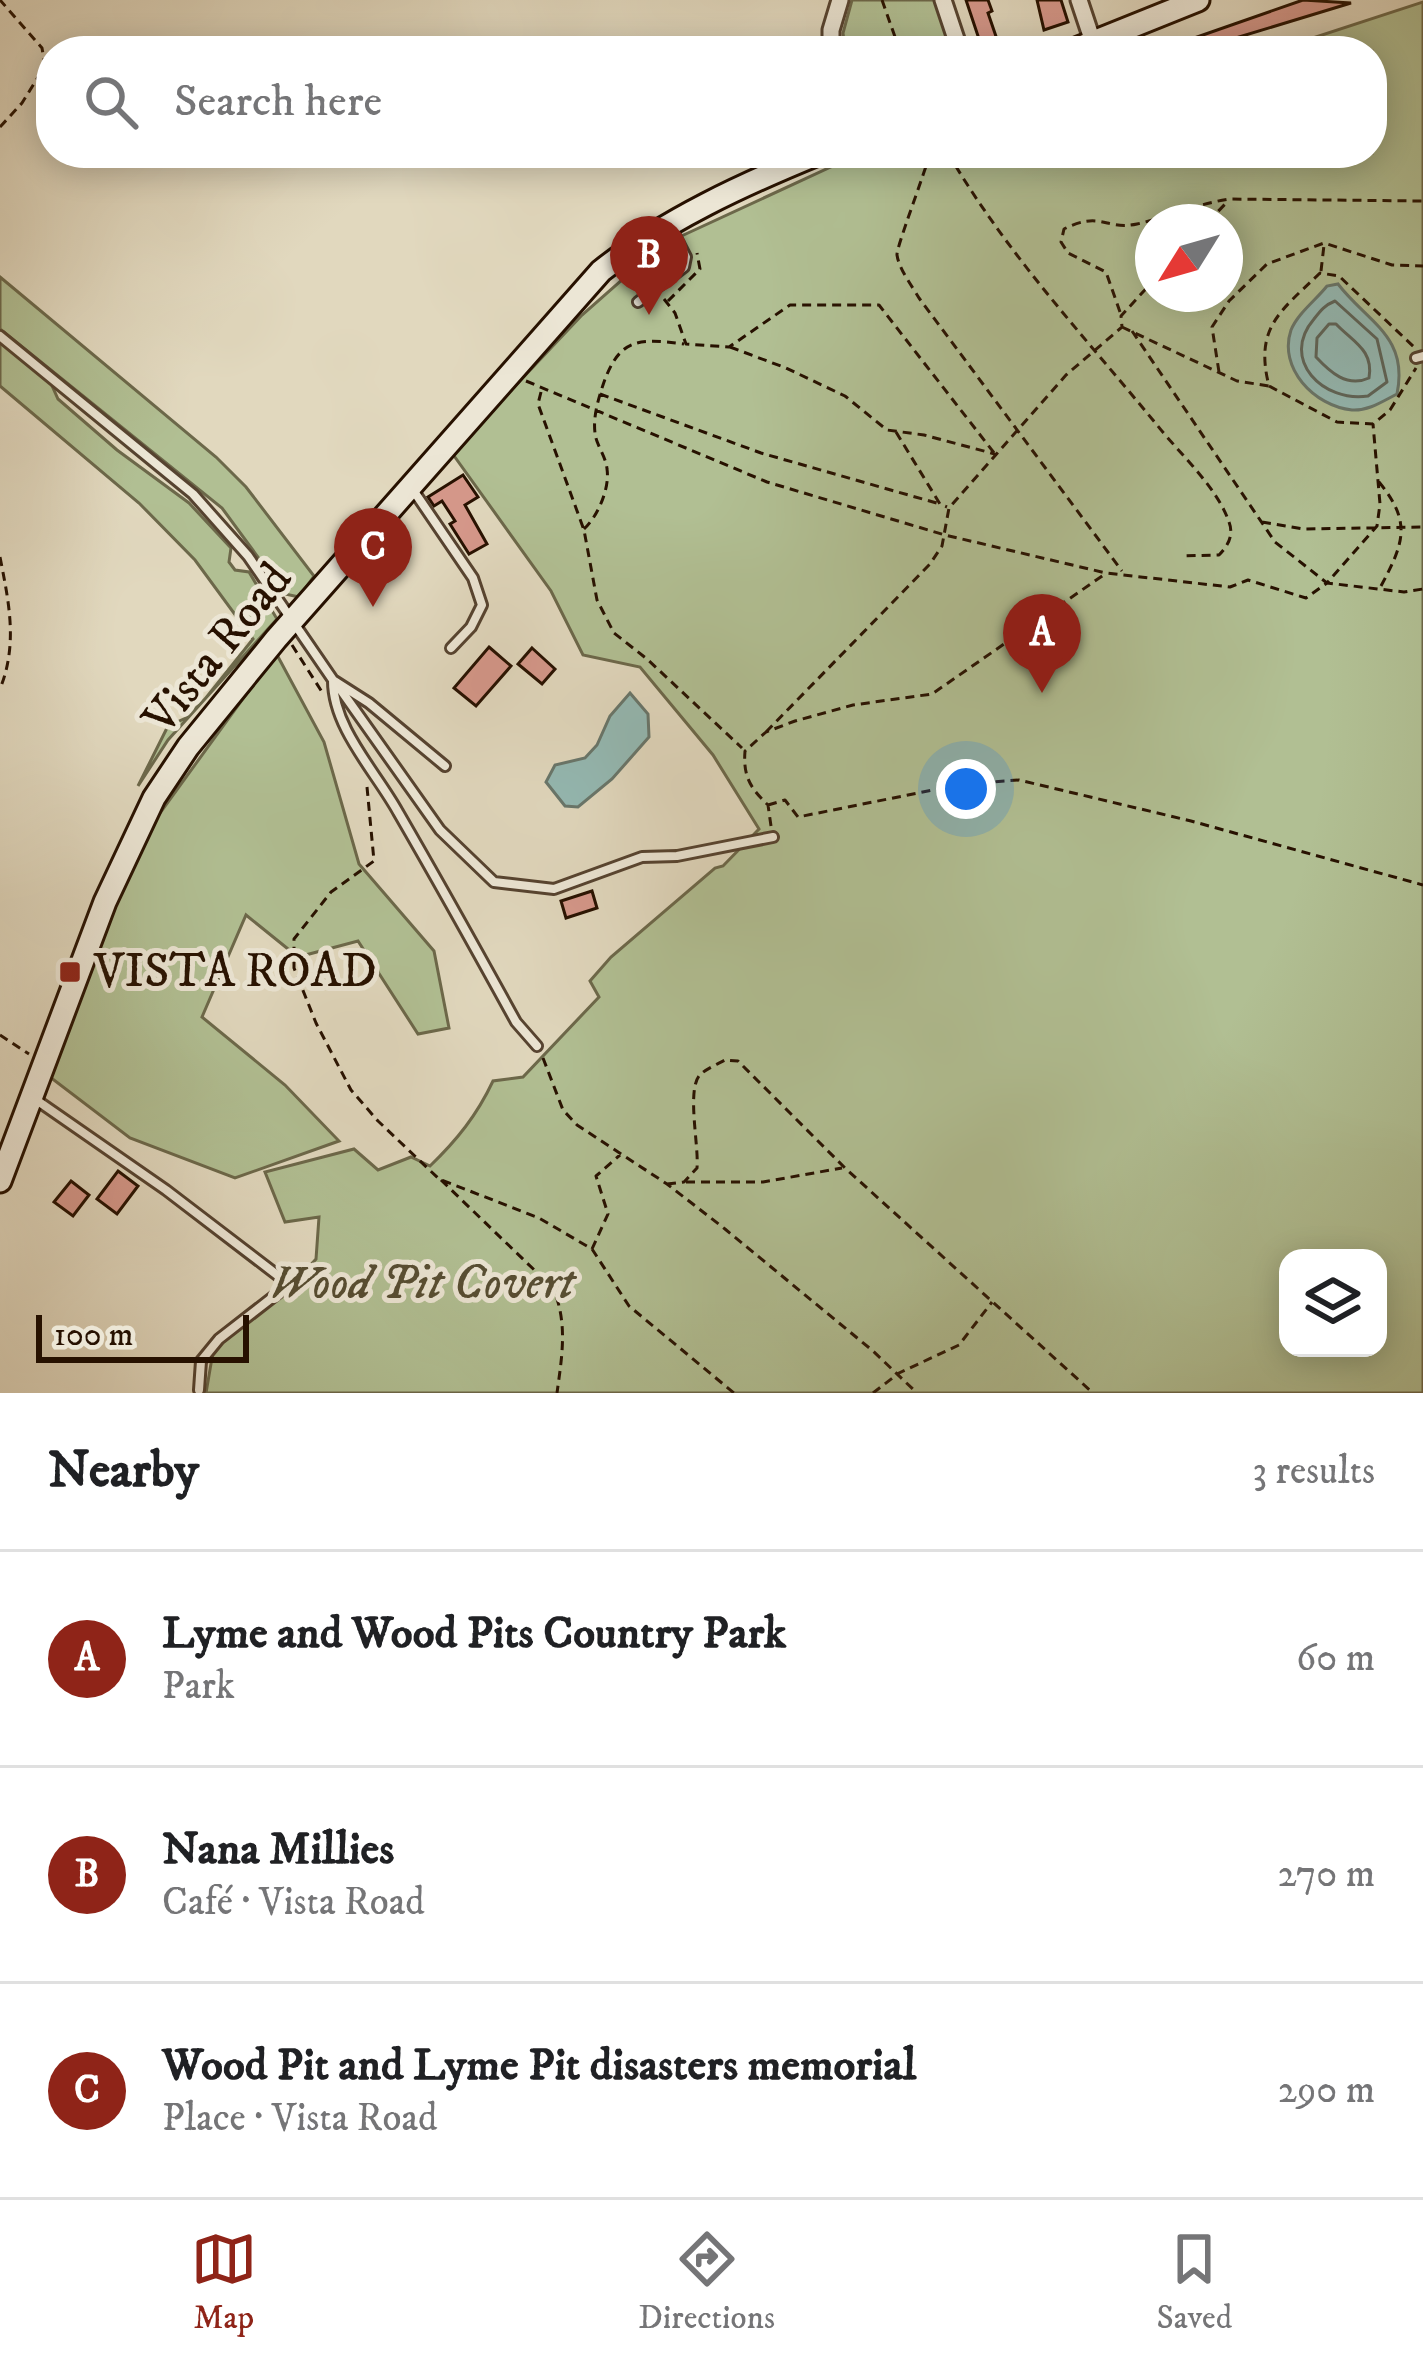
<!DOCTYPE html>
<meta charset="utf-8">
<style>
body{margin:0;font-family:"IM FELL DW Pica",serif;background:#f6f6f6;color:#202124}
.controls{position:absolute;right:36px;bottom:36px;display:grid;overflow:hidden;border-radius:24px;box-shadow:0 6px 30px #0003}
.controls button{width:108px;height:108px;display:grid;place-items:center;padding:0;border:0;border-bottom:3px solid #e0e0e0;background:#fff;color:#202124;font:60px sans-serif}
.compass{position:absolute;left:1135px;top:204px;width:108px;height:108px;border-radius:50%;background:#fff;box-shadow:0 6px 30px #0003;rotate:233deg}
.scale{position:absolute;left:36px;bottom:30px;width:213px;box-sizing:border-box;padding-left:12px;border:6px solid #271100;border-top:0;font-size:33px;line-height:42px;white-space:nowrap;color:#271100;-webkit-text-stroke:9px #ece6d5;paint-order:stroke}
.you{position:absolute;left:966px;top:789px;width:42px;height:42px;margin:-30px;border:9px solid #fff;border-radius:50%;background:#1a73e8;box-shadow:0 0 0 18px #1a73e833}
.badge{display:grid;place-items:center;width:78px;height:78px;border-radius:50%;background:#8f2418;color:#fff;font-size:39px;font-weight:700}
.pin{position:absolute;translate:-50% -99px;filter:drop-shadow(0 3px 6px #0008)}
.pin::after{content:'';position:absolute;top:63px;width:42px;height:36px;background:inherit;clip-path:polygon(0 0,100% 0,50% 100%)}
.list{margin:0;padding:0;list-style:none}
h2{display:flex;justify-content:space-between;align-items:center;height:156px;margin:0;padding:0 48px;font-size:51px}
h2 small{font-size:39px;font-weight:400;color:#757577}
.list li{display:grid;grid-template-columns:78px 1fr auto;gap:36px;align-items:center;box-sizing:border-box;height:216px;padding:0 48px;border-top:3px solid #e0e0e0}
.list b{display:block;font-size:45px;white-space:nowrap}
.list p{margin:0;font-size:39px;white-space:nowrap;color:#757577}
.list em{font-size:39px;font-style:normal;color:#757577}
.icon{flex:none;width:66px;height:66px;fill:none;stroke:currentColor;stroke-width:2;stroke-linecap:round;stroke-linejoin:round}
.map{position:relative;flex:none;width:1423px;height:1393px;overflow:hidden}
.search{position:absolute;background:#fff;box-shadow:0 6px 30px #0003;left:36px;right:36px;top:36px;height:132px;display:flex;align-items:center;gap:30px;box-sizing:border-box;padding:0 42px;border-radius:48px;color:#757577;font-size:45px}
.sheet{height:804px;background:#fff}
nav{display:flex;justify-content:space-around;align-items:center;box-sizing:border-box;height:168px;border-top:3px solid #e0e0e0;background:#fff;font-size:33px;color:#757577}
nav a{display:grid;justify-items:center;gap:6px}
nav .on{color:#8f2418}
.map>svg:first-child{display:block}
.green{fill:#b1bf93;stroke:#6c684a;stroke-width:3;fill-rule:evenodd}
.water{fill:#94b9b3;stroke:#68766b;stroke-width:3}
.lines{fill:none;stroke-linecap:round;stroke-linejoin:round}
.shore{stroke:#5e655a;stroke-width:3}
.building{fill:#d6988b;stroke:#271100;stroke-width:3}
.lane-casing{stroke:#564330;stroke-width:14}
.street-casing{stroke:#564330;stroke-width:21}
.secondary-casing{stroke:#271100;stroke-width:27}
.path{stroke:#271100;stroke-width:3;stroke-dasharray:9 6;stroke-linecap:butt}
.lane{stroke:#ece6d5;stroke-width:8}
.street{stroke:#ece6d5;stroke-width:15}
.secondary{stroke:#ece6d5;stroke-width:21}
.poi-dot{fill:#8f2418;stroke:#ece6d5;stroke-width:4.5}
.labels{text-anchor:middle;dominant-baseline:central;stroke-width:10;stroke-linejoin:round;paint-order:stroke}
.street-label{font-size:48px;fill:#271100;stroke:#ece6d5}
.poi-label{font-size:48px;fill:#271100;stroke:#ece6d5;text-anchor:start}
.park-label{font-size:48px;font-style:italic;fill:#574e33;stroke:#ece6d5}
</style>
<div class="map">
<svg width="1423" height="1393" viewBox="0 0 1423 1393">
<rect width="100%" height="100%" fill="#e1d8be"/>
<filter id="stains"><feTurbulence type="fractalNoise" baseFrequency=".00167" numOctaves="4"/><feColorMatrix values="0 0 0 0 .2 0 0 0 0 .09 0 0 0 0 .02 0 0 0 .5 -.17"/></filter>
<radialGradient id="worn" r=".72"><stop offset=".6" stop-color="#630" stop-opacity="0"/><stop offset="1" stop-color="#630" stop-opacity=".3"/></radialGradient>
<path class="green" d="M852,0H937L954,51H845L843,33Z
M1423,2V1393H206L214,1346L293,1284L316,1259L319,1217L285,1222L265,1172L354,1149L378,1170L411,1157L430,1166C457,1140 477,1115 493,1081L523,1077L599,997L590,981L611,957L715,868L723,866L759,829L713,755L640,667L583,655L551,591L452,453L582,315L657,249L675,239L861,153H990L993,159L1009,153H1372V51H1273ZM1153,222H1225V294H1153ZM1288,1258H1378V1348H1288Z
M0,277L216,457L246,487L314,576L299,597L285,594L222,508L0,329Z
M0,340L49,379L58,399L117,450L189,503L231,548L229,562L235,570L249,572L277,619L168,740L138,786L168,726L186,718L205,699L253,639L195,560L139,503L0,386Z
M276,653L324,742L359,864L434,951L449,1028L418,1034L358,941L298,957L246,915L202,1017L285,1085L339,1141L235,1178L130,1138L46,1074L118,871Z"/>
<path class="water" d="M1338,284C1367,322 1409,336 1397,394C1383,401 1369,411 1352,410C1314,406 1278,368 1291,330C1298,313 1316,300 1327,286Z
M630,693L648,714L649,737L612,779L578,807L565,806L546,782L555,765L585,758L597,745L610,716Z"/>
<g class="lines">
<path class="shore" d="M1335,301L1377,339L1387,382L1368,396C1324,403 1279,360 1314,319C1321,310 1325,305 1335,301Z
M1329,324H1336C1353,342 1374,350 1369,378C1347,388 1330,372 1316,357L1317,338Z"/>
</g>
<path class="building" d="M966,0H988L992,11L988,13L1001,51H983Z
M1037,0H1061L1068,22L1044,30Z
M1303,0L1351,3L1229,40L1232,48L1224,51L1219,47L1207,51H1157Z
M463,475L478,497L465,505L487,544L469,554L450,524L455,521L442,501L434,506L428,497Z
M489,647L511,666L476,706L454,688Z
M532,648L555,669L542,684L518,664Z
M592,891L597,908L566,918L561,901Z
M118,1171L138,1186L117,1214L97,1199Z
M71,1181L89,1195L73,1216L54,1202Z"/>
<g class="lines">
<defs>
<path id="lane" d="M638,302L684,267L686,257L670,226
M0,336L193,494L248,556L333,680L369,703L445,766
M1416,358L1423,356
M411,487L473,578L482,605L471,627L451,648
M333,681C333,728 376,772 398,812C438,881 477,951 516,1022L537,1046
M338,686L440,830L494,882L554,889L642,857L677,856L773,837
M32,1097L166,1190L285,1281L282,1290L219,1339L201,1361L199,1390"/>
<path id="street" d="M943,0L960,51
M1079,0L1093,42
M831,51V30L840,0"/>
<path id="secondary" d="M1071,51L1198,0
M0,1181L105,902L154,798L188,747L276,639L601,271C665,220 744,184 820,153"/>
</defs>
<use href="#lane" class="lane-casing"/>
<use href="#street" class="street-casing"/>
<use href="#secondary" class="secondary-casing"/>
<path class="path" d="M882,0L900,51
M0,127L22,103L45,66L42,48L0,0
M930,153C926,170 896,248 897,255C899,269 912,286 919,298L1122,571
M948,153C1006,253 1084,336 1157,425C1180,454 1217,487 1229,522C1234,535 1228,546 1219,555L1181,556
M1208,222L1228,201
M1321,271L1324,245
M664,299L675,313L686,344L729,347L790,305H879L995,454
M668,301L700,269L697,253
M1120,312L1106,272L1068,253L1061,242L1064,229C1102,210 1105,231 1137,224C1168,217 1197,204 1229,199L1423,201
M1122,327L1237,381L1269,386C1254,327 1281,311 1320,273L1339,276L1414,347
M1132,331L1275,542L1327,583L1377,526L1380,504L1373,424
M730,347L786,368L845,396L887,430L924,435L995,454
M1219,372L1212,327L1229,301L1267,264L1324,243L1392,265L1423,266
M526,381L767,482L945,535L1106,573L1230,587L1248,580L1306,598L1327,583L1404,592L1423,589
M1269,386L1337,422L1373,424L1390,410L1416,368
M541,392L538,404L584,530L597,600L614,633L647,659L742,748
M600,394L761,453L940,504
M896,432L940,504L947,507
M1379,482C1412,522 1404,543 1381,586
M1262,522L1304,529L1423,527
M584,529C598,516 610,488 607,469C606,456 596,445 595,433C593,417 598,400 603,385C619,338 638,338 684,344
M0,557C9,603 18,644 0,689
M292,645L322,692
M766,732L930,564L942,546L949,508L1066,375L1122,327L1121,316L1153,281
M367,787L374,861L331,892L294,939V968L316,1023L351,1090L378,1121L439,1179L539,1218L592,1249L629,1306L734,1393
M768,805L785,800L798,817L963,784L1019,780L1191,821L1423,885
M771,826L768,805C750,788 743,776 745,751L766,732L795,721L853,705L932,694L1105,574
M0,1035L29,1054
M543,1058L563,1110L577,1125L667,1184L725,1229L873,1351L917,1393
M441,1180L553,1288C568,1323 562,1356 557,1393
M686,1182H763L842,1168
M667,1184L684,1182L697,1168C699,1146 687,1092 699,1076C705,1069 718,1064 725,1060L738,1061L845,1168L1093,1393
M592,1249L608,1214L596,1176L620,1155
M873,1393L899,1373L959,1345L992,1302"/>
<use href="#lane" class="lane"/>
<use href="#street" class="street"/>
<use href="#secondary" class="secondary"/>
</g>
<rect class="poi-dot" x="58" y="960" width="24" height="24" rx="6"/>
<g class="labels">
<g class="street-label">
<text transform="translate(218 649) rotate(-51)">Vista Road</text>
</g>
<g class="poi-label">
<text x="94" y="972">VISTA ROAD</text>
</g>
<g class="park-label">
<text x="422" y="1284">Wood Pit Covert</text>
</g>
</g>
<rect width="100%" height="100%" filter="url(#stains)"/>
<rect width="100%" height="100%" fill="url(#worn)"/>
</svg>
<div class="controls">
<button><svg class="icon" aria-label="layers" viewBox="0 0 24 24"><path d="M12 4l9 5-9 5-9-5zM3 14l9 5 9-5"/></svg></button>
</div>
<svg class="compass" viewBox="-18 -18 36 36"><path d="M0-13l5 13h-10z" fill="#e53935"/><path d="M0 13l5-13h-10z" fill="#757577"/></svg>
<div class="scale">100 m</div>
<div class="you"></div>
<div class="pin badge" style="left:1042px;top:693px">A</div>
<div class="pin badge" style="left:649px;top:315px">B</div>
<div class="pin badge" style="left:373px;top:607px">C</div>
<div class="search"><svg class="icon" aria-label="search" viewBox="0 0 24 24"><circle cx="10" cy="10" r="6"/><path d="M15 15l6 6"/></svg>Search here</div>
</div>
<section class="sheet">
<h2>Nearby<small>3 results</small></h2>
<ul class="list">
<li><span class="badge">A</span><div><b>Lyme and Wood Pits Country Park</b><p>Park</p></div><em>60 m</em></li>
<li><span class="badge">B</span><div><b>Nana Millies</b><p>Café · Vista Road</p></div><em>270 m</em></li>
<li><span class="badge">C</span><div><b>Wood Pit and Lyme Pit disasters memorial</b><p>Place · Vista Road</p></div><em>290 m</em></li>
</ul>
</section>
<nav>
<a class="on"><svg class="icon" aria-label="map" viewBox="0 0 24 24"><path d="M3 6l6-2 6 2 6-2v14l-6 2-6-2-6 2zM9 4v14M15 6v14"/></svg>Map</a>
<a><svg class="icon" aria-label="directions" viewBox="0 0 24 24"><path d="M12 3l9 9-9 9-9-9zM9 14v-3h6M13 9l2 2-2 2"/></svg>Directions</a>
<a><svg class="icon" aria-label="saved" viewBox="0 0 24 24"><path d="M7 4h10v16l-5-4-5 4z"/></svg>Saved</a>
</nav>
